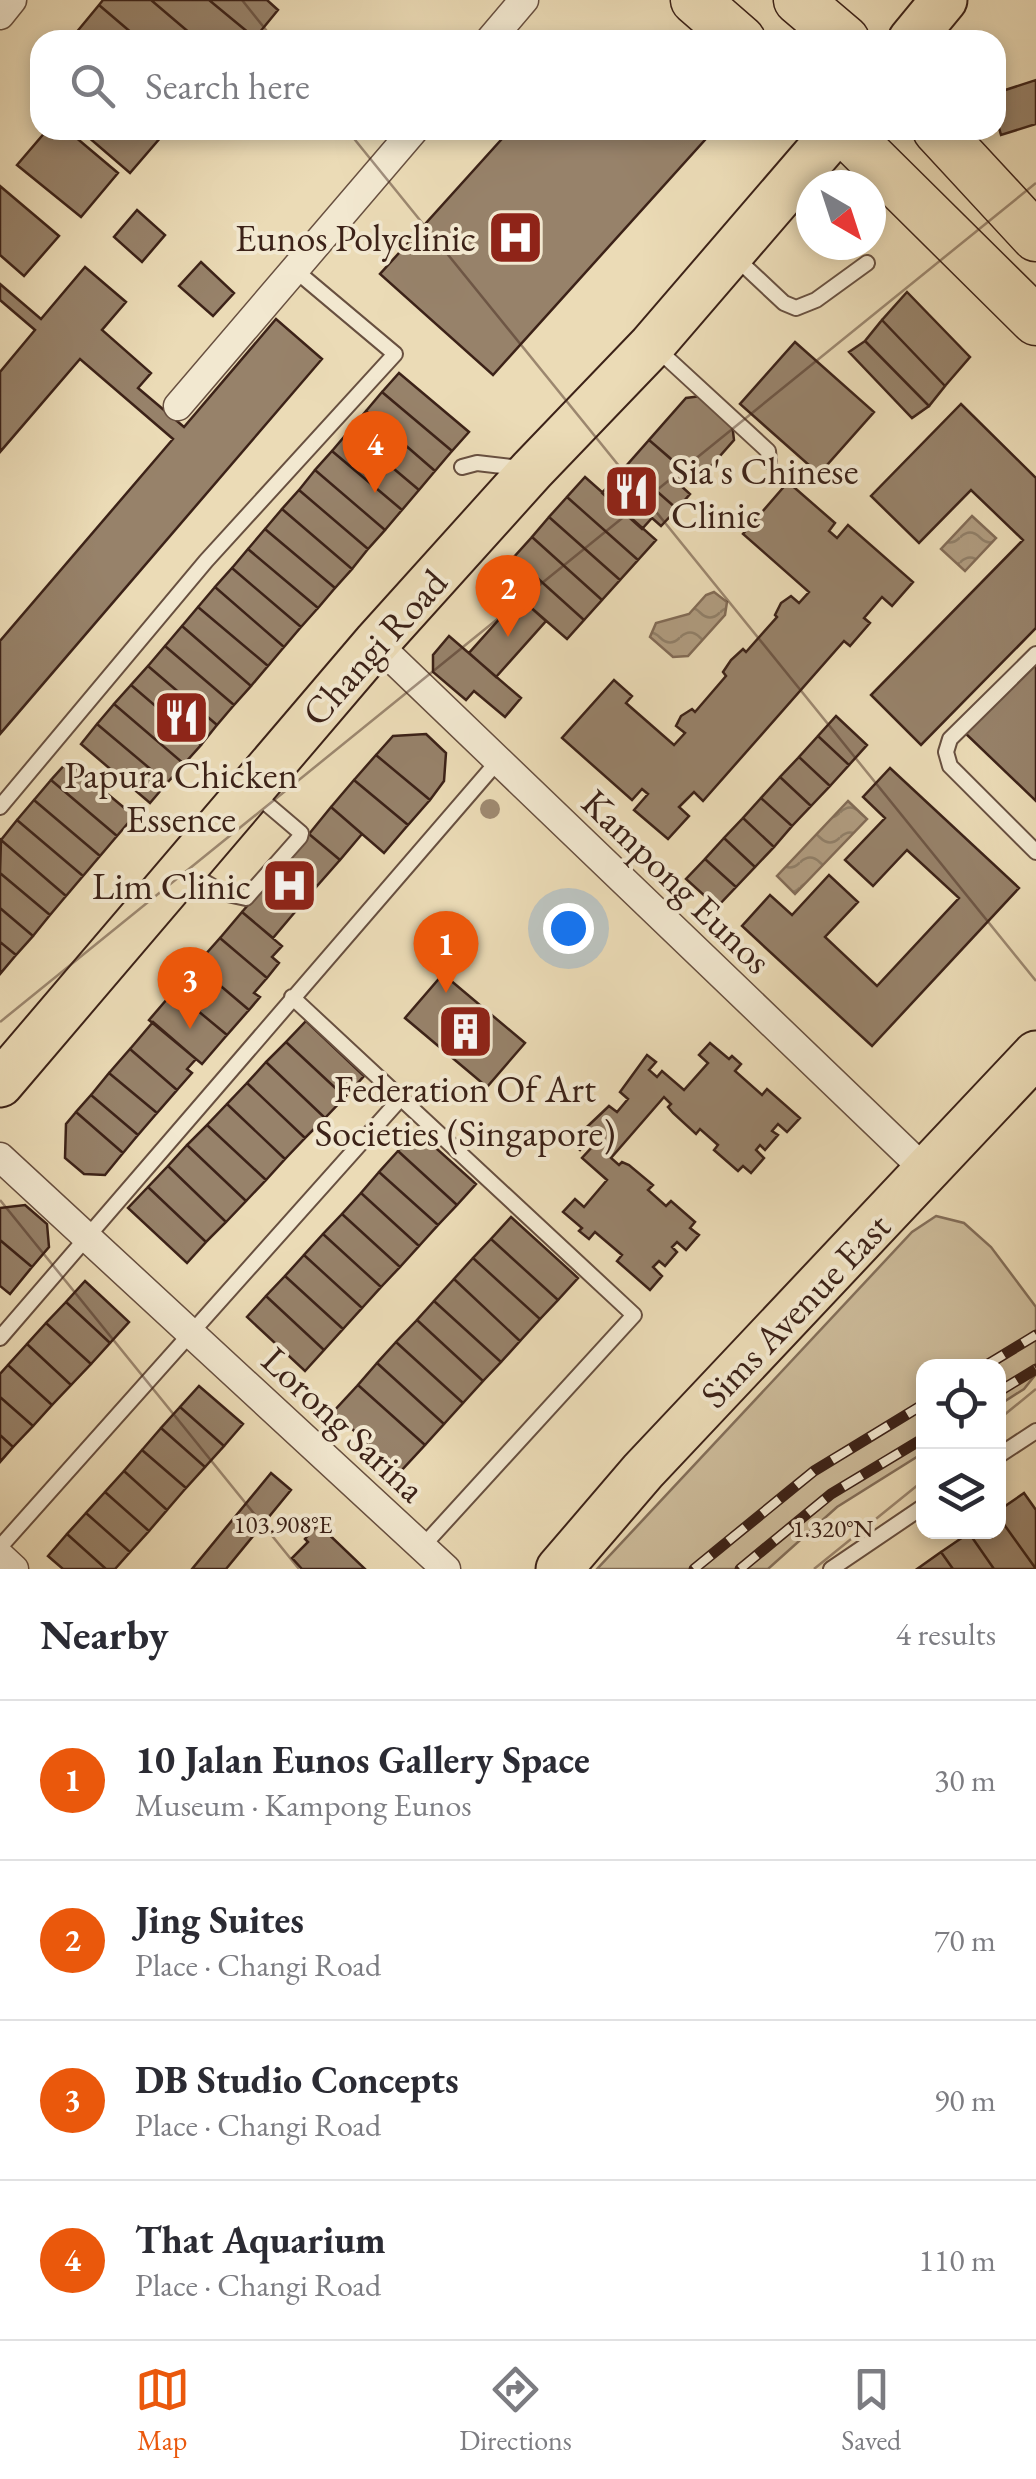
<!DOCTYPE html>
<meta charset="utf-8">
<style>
body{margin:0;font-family:"EB Garamond",serif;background:#f2f2f3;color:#2b2b33}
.controls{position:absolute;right:30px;bottom:30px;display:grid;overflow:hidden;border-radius:20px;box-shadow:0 5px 15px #0003}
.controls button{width:90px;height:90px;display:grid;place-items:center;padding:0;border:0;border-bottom:2px solid #e1e1e2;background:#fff;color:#2b2b33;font:50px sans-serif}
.compass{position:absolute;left:796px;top:170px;width:90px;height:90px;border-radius:50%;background:#fff;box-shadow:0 5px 15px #0003;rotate:141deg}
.you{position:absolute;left:568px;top:928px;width:35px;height:35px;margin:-25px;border:8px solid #fff;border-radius:50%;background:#1a73e8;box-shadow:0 0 0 15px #1a73e833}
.badge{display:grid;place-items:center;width:65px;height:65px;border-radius:50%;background:#ea580c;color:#fff;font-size:32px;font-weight:700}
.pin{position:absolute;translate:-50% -82px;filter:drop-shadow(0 2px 5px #0008)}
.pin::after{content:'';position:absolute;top:52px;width:35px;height:30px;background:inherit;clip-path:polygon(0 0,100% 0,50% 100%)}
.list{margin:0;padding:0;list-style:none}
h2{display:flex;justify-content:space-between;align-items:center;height:130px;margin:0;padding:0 40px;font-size:42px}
h2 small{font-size:32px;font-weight:400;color:#7c7c81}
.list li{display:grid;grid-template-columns:65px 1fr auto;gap:30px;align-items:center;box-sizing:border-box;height:160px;padding:0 40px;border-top:2px solid #e1e1e2}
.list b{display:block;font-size:38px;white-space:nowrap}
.list p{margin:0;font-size:32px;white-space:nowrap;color:#7c7c81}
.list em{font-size:32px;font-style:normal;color:#7c7c81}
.icon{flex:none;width:55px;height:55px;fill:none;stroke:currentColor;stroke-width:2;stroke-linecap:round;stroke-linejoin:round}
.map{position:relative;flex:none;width:1036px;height:1569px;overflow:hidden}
.search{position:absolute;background:#fff;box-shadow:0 5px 15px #0003;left:30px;right:30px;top:30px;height:110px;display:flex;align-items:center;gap:25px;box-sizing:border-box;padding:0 35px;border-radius:30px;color:#7c7c81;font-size:38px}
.sheet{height:770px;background:#fff}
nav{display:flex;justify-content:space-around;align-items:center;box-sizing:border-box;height:140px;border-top:2px solid #e1e1e2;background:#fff;font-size:28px;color:#7c7c81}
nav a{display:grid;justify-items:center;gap:5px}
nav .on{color:#ea580c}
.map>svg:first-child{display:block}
.green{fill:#cdbc9b;stroke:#846f5a;stroke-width:2.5}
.water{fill:url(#water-waves);stroke:#826b56;stroke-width:2.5}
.building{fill:#97826a;stroke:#3c2218;stroke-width:2.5}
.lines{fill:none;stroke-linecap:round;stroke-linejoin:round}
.service-casing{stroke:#685040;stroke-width:18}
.minor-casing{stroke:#685040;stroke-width:31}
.primary-casing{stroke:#3c2218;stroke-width:49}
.trunk-casing{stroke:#3c2218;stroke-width:51}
.service{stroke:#f2e8d0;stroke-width:14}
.minor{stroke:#f2e8d0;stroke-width:28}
.primary{stroke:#ebdbb6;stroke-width:45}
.trunk{stroke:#ebdbb6;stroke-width:48}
.rail-casing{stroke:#3c2218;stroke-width:11}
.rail{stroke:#f2e8d0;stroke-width:8;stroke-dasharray:22;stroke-linecap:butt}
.tree{fill:#9f8a71}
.ticks{fill:none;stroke:#3c2218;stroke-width:2.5;stroke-opacity:0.45}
.labels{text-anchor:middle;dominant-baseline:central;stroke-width:8;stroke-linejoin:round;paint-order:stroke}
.poi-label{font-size:38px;fill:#3c2218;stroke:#f2e8d0;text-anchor:end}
.street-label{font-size:38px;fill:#3c2218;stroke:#f2e8d0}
.ticks-label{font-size:25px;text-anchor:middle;fill:#3c2218;stroke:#f2e8d0;stroke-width:8;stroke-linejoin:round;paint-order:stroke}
</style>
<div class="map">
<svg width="1036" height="1569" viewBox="0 0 1036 1569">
<defs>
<pattern id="water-waves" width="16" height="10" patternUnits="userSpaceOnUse" patternTransform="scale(2.5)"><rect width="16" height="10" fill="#b09c80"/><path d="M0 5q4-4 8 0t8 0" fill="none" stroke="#907f68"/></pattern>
</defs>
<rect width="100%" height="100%" fill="#ebdbb6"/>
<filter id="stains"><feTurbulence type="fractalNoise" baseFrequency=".002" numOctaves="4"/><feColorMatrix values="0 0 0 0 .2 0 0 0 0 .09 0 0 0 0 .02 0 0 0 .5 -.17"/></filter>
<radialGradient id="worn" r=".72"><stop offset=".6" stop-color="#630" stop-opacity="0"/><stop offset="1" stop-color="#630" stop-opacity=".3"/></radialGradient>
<path class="green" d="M936,1216L964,1223L991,1247L1036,1307V1374L1024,1389L999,1405L998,1366H924L923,1453L837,1507L768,1569H597L912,1232Z"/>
<path class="water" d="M972,516L996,538L965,571L941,549Z
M714,592L727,602L725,615L688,656L673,657L650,637L656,623L689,614L706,595Z
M848,801L867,819L795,894L777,876Z"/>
<path class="building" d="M103,0H151L198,40H140L99,5Z
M151,0H209L255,38L198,40Z
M209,0H267L278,10L255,38Z
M99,5L140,40H82L75,34Z
M1036,80V124L1001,135L996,117V93Z
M47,130H67L118,173L81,217L17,165Z
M80,130H167L130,173Z
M510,130L713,131L493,375L380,274Z
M0,186L59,236L24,276L0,255Z
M137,210L165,235L142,262L114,237Z
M201,262L234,293L213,316L179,286Z
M85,267L126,302L102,330L151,373L138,388L184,427L276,319L322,359L0,734V641L173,439L80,359L0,452V372L35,330L0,300V284L41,319Z
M907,292L970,357L945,386L882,320Z
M882,320L945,386L929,406L865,341Z
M865,341L929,406L912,418L849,352Z
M795,342L874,412L819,474L740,404Z
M399,373L469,432L452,451L382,392Z
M382,392L452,451L435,471L366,411Z
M701,396L732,423L734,440L697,482L649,440L686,398Z
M961,404L1036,478V628L921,745L871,695L1023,540L971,490L919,543L871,496Z
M366,411L435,471L419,490L349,431Z
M349,431L419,490L402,510L332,451Z
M649,440L690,475L680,485L690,494L677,509L627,465Z
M332,451L402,510L385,530L315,470Z
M627,465L677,509L661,526L652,518L642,529L602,493Z
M315,470L385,530L368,549L299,490Z
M585,477L656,540L638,560L567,497Z
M788,482L835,523L829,531L837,538L848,525L913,582L892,606L882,597L864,618L870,623L850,646L844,641L703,801L694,792L679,807L689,816L668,839L634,810L648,794L642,789L632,800L562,738L614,680L632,696L626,703L674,745L685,733L676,726L681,716L692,709L695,712L726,676L723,672L731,660L743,649L746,652L777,617L775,615L781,603L791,596L799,603L809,592L743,534Z
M299,490L368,549L352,569L282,509Z
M567,497L638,560L620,580L549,517Z
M282,509L352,569L335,588L265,529Z
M549,517L620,580L602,600L532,537Z
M265,529L335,588L318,608L248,549Z
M532,537L602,600L584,620L514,557Z
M248,549L318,608L301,627L232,568Z
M514,557L584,620L567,639L496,577Z
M232,568L301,627L284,647L215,587Z
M215,587L284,647L268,666L198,607Z
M519,597L546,621L496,677L469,653Z
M198,607L268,666L251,686L182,626Z
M182,626L251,686L234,705L165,646Z
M449,636L521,698L505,717L474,691L466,700L433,672V655Z
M165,646L234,705L217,725L148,666Z
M1036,659V801L964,732Z
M148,666L217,725L201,745L131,685Z
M131,685L201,745L184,764L114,704Z
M114,704L184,764L167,783L97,724Z
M836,716L867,745L849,765L818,736Z
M97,724L167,783L150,803L81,744Z
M426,734L446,753L444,781L430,800L376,755L393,736Z
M818,736L849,765L830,786L799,757Z
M376,755L430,800L408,825L354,780Z
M799,757L830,786L811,806L780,777Z
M68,761L134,816L117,836L51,780Z
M890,768L1019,888L872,1046L742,926L770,895L792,915L829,875L858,902L825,937L877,986L959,898L907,850L873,886L845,860L885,818L863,797Z
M780,777L811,806L792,826L761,798Z
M51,780L117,836L100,856L34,800Z
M354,780L408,825L384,853L331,807Z
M761,798L792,826L774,847L743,818Z
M34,800L100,856L83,876L17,820Z
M331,807L362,834L340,860L309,834Z
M743,818L774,847L755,867L724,838Z
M17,820L83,876L66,896L1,840Z
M309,834L340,860L317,886L286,860Z
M724,838L755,867L736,887L705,859Z
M1,840L66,896L50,915L0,873Z
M705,859L736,887L717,907L686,879Z
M286,860L317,886L295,912L264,886Z
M0,873L50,915L33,936L0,908Z
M264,886L295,912L273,938L242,912Z
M0,908L33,936L16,955L0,942Z
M242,912L282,946L272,957L279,963L267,978L220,938Z
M220,938L267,978L254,993L260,997L249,1010L196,965Z
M0,942L16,955L0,974Z
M196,965L249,1010L227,1035L174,991Z
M443,974L525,1043L487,1087L405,1018Z
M174,991L227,1035L202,1064L149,1020Z
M306,1021L364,1076L345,1097L286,1042Z
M153,1022L196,1059L187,1069L192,1073L177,1090L130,1049Z
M286,1042L345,1097L325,1118L266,1062Z
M710,1043L729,1059L732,1056L741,1064L735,1071L762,1095L767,1089L800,1118L787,1132L778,1124L772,1131L778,1135L765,1150L760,1145L756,1150L764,1158L751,1173L743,1166L738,1171L714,1150L718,1145L700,1129L696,1134L673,1113L668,1107L671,1104L664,1097L618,1150L611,1158L619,1165L622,1162L629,1165L653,1185L648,1190L666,1206L671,1201L695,1222L690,1228L699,1235L686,1250L677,1242L672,1247L677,1252L665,1266L659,1261L653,1267L662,1276L650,1290L617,1261L622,1255L595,1232L589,1239L579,1231L582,1228L563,1212L575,1199L584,1207L607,1180L582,1158L592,1147L587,1142L580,1150L571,1142L609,1106L617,1112L628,1099L620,1092L647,1055L656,1062L649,1070L657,1077L662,1071L684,1090L708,1063L699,1055Z
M130,1049L177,1090L157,1113L109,1073Z
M266,1062L325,1118L305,1138L247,1083Z
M109,1073L157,1113L138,1135L91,1095Z
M247,1083L305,1138L285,1159L227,1104Z
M91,1095L138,1135L123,1153L76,1112Z
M227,1104L285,1159L266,1180L207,1125Z
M76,1112L123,1153L105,1175L84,1174L65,1158L66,1124Z
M207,1125L266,1180L246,1201L187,1145Z
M417,1131L476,1184L457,1205L398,1151Z
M187,1145L246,1201L226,1222L168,1166Z
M398,1151L457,1205L438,1225L379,1172Z
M168,1166L226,1222L206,1242L148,1187Z
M379,1172L438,1225L419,1246L361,1193Z
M148,1187L206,1242L187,1263L128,1208Z
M361,1193L419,1246L400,1267L342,1214Z
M25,1205L47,1224L49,1247L32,1267L0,1240V1208Z
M342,1214L400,1267L381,1287L323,1234Z
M511,1217L578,1278L558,1300L491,1239Z
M323,1234L381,1287L362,1308L304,1255Z
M491,1239L558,1300L540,1319L473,1258Z
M0,1240L32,1267L10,1294L0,1286Z
M304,1255L362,1308L343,1329L285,1276Z
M473,1258L540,1319L520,1341L454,1279Z
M285,1276L343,1329L324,1350L266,1296Z
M454,1279L520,1341L501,1362L434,1301Z
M85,1281L129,1322L110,1343L66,1302Z
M266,1296L324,1350L305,1371L247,1317Z
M434,1301L501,1362L483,1381L417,1320Z
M66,1302L110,1343L91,1364L46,1323Z
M417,1320L483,1381L463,1403L396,1342Z
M46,1323L91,1364L71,1385L27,1344Z
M396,1342L463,1403L444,1424L377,1363Z
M27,1344L71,1385L52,1405L8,1365Z
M377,1363L444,1424L425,1445L358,1385Z
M8,1365L52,1405L33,1426L0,1397V1374Z
M358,1385L425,1445L400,1472L333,1412Z
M199,1386L243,1424L224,1446L180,1407Z
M0,1397L33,1426L13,1447L0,1435Z
M180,1407L224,1446L205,1467L161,1428Z
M161,1428L205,1467L186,1488L142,1450Z
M0,1435L13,1447L0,1462Z
M142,1450L186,1488L167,1510L124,1471Z
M124,1471L167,1510L149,1531L105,1492Z
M271,1473L291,1490L226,1569H192Z
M105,1492L149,1531L130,1552L86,1513Z
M1024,1493L1036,1510V1569L998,1516V1511Z
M86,1513L130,1552L115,1569H106L67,1534Z
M998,1516L1036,1569H994L969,1533L998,1532Z
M318,1524L365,1569H302L292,1558L308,1542L305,1539Z
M969,1533L994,1569H953L941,1552Z
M67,1534L106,1569H63L48,1556Z
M941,1552L953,1569H917Z"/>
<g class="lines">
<defs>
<path id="service" d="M736,258L784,303L796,308L816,300L867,263
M655,347L768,451L769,461
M462,467L477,463L520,468
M1036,654L950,739L946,752L950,766L1036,852
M0,807L206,561L395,354L295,270
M188,872L223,893L246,898L300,837L301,833L254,793
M292,997L634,1315L422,1547
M0,1338L498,761
M998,1456L1036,1431
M0,1547L401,1098
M831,1569L924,1506"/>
<path id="minor" d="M0,15L12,0
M490,40L524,0
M178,406L414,130
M376,643L927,1172
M0,1157L446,1569
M0,1556L14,1569"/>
<path id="primary" d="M911,40L944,0
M0,1084L376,643L532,470L652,345L837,130
M559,1569L643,1471L1036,1054"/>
<path id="trunk" d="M695,0L741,40
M798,0L845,40
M843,130L1036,321
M937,130L1036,237"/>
</defs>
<use href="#service" class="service-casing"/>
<use href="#minor" class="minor-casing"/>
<use href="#primary" class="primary-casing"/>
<use href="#trunk" class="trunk-casing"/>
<use href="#service" class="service"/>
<use href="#minor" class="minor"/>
<use href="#primary" class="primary"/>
<use href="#trunk" class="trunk"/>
<defs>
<path id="rail" d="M985,1366L1036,1335
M998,1392L1036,1369
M694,1569L814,1471L924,1404
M740,1569L831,1494L924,1438"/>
</defs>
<use href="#rail" class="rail-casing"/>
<use href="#rail" class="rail"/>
</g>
<circle class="tree" cx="490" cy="809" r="10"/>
<path class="ticks" d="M242,0L274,40M347,130L1036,981M0,1022L1036,183M0,1200L299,1569M998,1420L1036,1389M814,1569L924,1480"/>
<defs>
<symbol id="hospital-square" viewBox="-11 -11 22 22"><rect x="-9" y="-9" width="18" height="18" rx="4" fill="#8f2418" stroke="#f2e8d0"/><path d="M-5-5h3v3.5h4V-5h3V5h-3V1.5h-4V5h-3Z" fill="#fff"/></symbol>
<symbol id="restaurant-square" viewBox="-11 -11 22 22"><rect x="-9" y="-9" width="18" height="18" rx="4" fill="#8f2418" stroke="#f2e8d0"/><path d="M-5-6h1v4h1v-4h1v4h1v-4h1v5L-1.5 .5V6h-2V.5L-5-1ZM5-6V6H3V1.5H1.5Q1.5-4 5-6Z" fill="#fff"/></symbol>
<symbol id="building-square" viewBox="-11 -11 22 22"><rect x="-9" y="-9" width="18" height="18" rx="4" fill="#8f2418" stroke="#f2e8d0"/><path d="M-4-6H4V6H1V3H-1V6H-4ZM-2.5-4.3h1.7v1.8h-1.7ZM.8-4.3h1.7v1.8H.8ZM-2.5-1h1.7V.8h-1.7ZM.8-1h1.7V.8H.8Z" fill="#fff"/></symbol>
</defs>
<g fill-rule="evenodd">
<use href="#hospital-square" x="484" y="206" width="63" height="63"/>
<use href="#restaurant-square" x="600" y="460" width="63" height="63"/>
<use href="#restaurant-square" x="150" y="686" width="63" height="63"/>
<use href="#hospital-square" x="258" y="854" width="63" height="63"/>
<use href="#building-square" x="434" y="1000" width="63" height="63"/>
</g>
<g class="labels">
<g class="poi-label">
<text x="476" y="237">Eunos Polyclinic</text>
<text x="671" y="470" text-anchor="start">Sia's Chinese<tspan x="671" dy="44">Clinic</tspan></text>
<text x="181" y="774" text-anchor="middle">Papura Chicken<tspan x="181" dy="44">Essence</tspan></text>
<text x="251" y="885">Lim Clinic</text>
<text x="465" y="1088" text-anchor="middle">Federation Of Art<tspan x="465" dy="44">Societies (Singapore)</tspan></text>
</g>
<g class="street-label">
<text transform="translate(374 647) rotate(-48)">Changi Road</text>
<text transform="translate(677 881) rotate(44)">Kampong Eunos</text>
<text transform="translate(795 1310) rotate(-46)">Sims Avenue East</text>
<text transform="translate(344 1424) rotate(43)">Lorong Sarina</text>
</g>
</g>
<g class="ticks-label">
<text x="283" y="1533">103.908°E</text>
<text x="833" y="1537">1.320°N</text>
</g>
<rect width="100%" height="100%" filter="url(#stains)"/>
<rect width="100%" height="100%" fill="url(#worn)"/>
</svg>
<div class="controls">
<button><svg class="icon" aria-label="locate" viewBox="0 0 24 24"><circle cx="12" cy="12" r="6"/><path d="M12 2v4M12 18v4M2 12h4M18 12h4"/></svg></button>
<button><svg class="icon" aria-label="layers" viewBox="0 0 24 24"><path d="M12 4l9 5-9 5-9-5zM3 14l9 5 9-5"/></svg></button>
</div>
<svg class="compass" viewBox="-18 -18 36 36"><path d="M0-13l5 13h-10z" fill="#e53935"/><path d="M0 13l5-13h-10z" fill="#7c7c81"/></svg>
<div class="you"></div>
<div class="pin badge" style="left:446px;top:993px">1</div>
<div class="pin badge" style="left:508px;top:637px">2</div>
<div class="pin badge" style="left:190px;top:1029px">3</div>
<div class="pin badge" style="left:375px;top:493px">4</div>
<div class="search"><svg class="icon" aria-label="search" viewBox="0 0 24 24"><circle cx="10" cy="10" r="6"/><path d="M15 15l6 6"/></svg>Search here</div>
</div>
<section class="sheet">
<h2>Nearby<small>4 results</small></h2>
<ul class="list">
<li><span class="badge">1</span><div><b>10 Jalan Eunos Gallery Space</b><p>Museum · Kampong Eunos</p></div><em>30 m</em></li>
<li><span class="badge">2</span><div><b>Jing Suites</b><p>Place · Changi Road</p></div><em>70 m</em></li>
<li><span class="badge">3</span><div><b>DB Studio Concepts</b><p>Place · Changi Road</p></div><em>90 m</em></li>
<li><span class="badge">4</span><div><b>That Aquarium</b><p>Place · Changi Road</p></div><em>110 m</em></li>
</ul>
</section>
<nav>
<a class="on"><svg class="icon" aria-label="map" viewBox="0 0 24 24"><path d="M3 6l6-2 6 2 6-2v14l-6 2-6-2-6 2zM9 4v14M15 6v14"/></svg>Map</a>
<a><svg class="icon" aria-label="directions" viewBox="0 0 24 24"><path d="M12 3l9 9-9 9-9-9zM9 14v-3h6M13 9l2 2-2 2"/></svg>Directions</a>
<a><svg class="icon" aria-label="saved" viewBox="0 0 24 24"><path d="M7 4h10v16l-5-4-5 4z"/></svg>Saved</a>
</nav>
